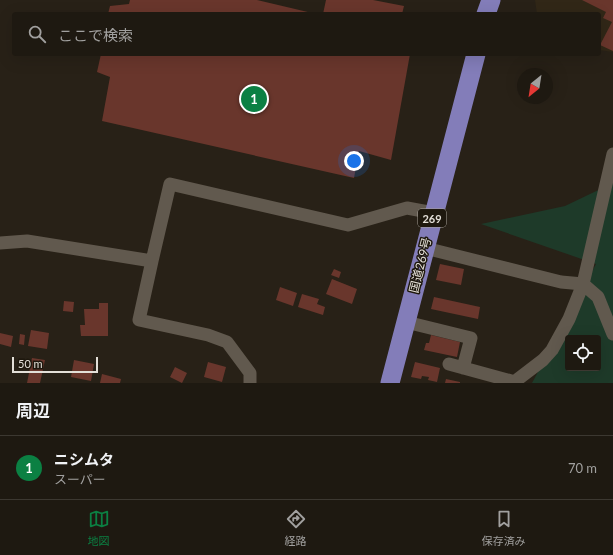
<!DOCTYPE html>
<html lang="ja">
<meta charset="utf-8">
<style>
body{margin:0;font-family:Lato,"Noto Sans JP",sans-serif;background:#26221a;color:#f1f3f6}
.controls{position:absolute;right:12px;bottom:12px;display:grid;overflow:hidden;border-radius:4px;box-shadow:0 4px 16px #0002}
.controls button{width:36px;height:36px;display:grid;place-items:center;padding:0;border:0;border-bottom:1px solid #3c3831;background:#1e1911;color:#f1f3f6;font:20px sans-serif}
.compass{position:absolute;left:517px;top:68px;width:36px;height:36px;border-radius:50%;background:#1e1911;box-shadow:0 4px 16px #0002;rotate:210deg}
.scale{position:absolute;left:12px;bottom:10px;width:86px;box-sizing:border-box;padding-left:4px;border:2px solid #e3dfd8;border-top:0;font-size:11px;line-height:14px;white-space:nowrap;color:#e3dfd8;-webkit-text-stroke:3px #1e180e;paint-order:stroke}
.you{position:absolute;left:354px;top:161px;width:14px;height:14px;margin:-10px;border:3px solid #fff;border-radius:50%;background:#1a73e8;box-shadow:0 0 0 6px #1a73e833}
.badge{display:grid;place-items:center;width:26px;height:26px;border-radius:50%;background:#0b8043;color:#fff;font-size:13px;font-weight:700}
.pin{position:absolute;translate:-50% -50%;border:2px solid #fff;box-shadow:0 1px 4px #0006}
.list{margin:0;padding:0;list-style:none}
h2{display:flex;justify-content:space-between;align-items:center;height:52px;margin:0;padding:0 16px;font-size:17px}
h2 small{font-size:13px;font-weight:400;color:#a1a09f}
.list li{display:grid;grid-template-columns:26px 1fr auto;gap:12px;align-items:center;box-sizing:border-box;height:64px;padding:0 16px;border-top:1px solid #3c3831}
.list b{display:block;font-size:15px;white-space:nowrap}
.list p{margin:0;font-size:13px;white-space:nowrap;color:#a1a09f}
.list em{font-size:13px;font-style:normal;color:#a1a09f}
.icon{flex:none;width:22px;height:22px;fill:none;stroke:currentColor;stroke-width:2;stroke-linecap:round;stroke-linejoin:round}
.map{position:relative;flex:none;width:613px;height:383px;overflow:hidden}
.search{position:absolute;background:#1e1911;box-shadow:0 4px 16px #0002;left:12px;right:12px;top:12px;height:44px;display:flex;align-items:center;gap:10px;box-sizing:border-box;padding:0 14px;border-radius:4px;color:#a1a09f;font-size:15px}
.sheet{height:116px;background:#1e1911}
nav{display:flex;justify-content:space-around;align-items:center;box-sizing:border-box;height:56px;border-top:1px solid #3c3831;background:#1e1911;font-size:11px;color:#a1a09f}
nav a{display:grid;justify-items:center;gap:2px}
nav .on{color:#0b8043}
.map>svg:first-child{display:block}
.built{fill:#312717}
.green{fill:#1e3a29;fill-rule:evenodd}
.building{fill:#69362c}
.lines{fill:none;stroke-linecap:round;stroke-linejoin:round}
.minor{stroke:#61594e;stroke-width:13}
.highway{stroke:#837db9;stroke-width:19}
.labels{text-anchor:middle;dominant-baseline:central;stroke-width:3;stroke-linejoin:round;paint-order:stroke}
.shield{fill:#1e180e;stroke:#a8a39b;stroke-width:1}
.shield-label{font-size:11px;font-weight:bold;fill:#e3dfd8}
.street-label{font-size:12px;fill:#e3dfd8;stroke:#1e180e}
</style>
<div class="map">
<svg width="613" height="383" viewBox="0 0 613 383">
<rect width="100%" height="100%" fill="#282117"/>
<path class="built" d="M535,0H613V52L599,50V14H537Z"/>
<path class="green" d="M613,183V383H532L596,264L481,224L565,206ZM568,338H598V368H568Z"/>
<path class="building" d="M130,0H257L312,13L108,14L110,6L129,4Z
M326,0H373L404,6L402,14H323Z
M582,0H613V51L600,45L612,22L603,18L606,12Z
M101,54H410L391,160L359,151L354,178L102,121L110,77L97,72Z
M440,264L464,269L461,285L436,280Z
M334,269L341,272L339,278L331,275Z
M332,279L357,289L352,304L326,294Z
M280,287L297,293L293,306L276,300Z
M302,294L319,299L317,304L325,307L323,315L298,307Z
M434,297L480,307L478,319L431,309Z
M64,301L74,302L73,312L63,311Z
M99,303H108V336H81L80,325H85L84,309H99Z
M31,330L49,333L47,349L28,346Z
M0,333L13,336L11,347L0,344Z
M20,334L25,335L24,345L19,344Z
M431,335L460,342L457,357L424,350L426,343H429Z
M32,358L45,360L40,383H27Z
M74,360L94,364L91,381L71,377Z
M208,362L226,367L222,382L204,377Z
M415,362L440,368L437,382L428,380L429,377L422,376L421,379L411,377Z
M175,367L187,373L182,383L170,377Z
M102,374L121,379L120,383H100Z
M446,379L460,382V383H445Z"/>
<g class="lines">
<path class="minor" d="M0,243L27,241L152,261L139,320L208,335L227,342L250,373V383
M425,248L561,282L583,284L598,297L613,334
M152,261L170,184L348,225L407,208L434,213
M406,322L471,338L463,368
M449,364L515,382
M513,383L543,360L552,350L569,319L583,284L613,154"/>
<path class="highway" d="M486,14L491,0
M390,383L476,54"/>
</g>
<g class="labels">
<rect class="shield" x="418" y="209" width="28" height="18" rx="3"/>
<g class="shield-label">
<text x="432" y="218">269</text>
</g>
<g class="street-label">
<text transform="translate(420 265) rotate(-76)">国道269号</text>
</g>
</g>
</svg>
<div class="controls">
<button><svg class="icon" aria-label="locate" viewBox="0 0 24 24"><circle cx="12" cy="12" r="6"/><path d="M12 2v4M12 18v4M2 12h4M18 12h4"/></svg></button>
</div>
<svg class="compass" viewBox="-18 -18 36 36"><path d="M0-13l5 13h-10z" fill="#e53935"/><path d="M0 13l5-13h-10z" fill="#a1a09f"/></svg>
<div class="scale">50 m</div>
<div class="you"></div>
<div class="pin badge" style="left:254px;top:99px">1</div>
<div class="search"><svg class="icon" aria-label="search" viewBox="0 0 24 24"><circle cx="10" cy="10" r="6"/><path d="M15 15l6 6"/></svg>ここで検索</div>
</div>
<section class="sheet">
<h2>周辺<small></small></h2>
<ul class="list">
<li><span class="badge">1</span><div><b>ニシムタ</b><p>スーパー</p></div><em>70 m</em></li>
</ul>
</section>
<nav>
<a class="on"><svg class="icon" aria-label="map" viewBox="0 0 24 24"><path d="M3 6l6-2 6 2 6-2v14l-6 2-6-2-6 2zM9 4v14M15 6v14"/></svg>地図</a>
<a><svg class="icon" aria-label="directions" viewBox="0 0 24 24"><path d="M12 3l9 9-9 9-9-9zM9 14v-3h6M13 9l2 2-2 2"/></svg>経路</a>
<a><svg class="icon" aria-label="saved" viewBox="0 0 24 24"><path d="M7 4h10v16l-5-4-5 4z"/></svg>保存済み</a>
</nav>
